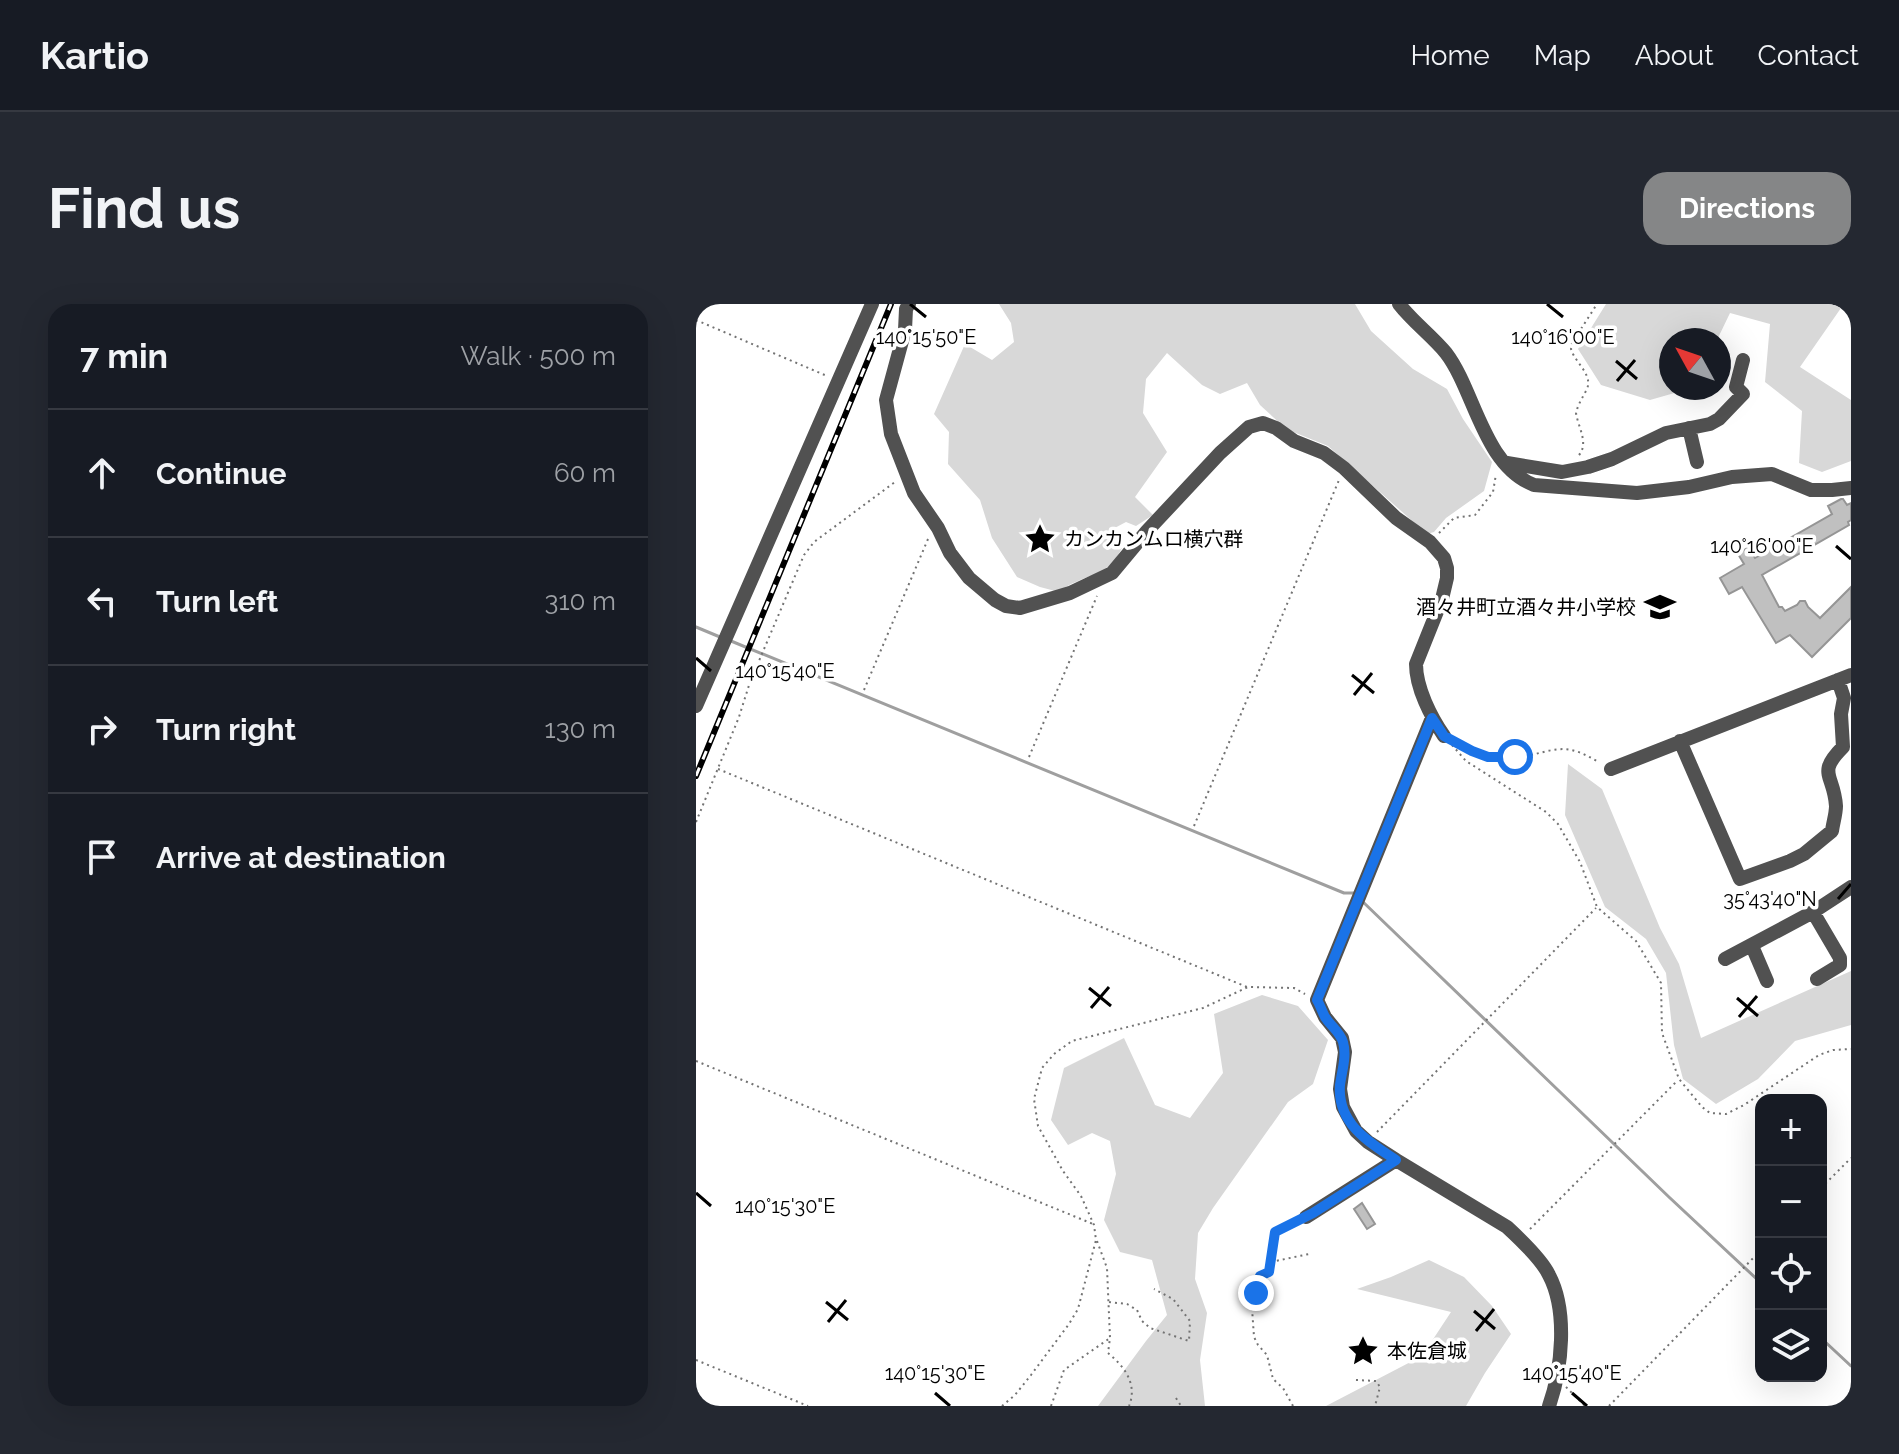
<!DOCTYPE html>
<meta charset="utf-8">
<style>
body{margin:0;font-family:Raleway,"Noto Sans JP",sans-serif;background:#242831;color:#f1f3f6}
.controls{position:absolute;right:24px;bottom:24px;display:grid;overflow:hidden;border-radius:16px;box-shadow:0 8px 32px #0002}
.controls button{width:72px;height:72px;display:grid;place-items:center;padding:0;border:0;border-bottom:2px solid #363941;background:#171b24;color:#f1f3f6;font:40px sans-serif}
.compass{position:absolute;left:963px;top:24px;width:72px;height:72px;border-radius:50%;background:#171b24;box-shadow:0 8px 32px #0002;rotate:310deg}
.stop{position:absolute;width:24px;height:24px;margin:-18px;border:6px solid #1a73e8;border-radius:50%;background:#fff}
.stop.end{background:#1a73e8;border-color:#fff;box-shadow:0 2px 8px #0008}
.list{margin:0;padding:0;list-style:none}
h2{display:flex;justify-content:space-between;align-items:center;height:104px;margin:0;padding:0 32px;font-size:34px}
h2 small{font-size:26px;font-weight:400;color:#9ea1a6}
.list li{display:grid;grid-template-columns:52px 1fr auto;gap:24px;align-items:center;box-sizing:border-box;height:128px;padding:0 32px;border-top:2px solid #363941}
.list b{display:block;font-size:30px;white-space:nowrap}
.list em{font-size:26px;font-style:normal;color:#9ea1a6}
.icon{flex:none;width:44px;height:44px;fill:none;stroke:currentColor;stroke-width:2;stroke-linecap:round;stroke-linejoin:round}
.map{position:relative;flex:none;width:1155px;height:1102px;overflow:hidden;border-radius:24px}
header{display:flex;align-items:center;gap:48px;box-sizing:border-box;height:112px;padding:0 40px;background:#171b24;border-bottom:2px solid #363941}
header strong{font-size:38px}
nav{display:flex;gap:44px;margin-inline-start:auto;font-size:28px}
.intro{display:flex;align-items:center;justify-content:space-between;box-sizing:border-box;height:192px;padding:0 48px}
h1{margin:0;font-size:56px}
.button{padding:20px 36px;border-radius:24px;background:#858687;color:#fff;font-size:28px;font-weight:700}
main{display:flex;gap:48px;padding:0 48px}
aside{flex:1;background:#171b24;border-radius:24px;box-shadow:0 8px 32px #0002}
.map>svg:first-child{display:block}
.green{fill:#d8d8d8}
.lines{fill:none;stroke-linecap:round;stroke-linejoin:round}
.stream{stroke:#9f9f9f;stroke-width:3}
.building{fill:#c0c0c0;stroke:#959595;stroke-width:2}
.path{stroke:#737373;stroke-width:2;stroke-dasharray:2 4;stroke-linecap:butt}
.minor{stroke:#515151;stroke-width:14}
.rail-casing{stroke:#000;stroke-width:6}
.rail{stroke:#fff;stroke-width:3;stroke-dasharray:9;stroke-linecap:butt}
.route{stroke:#1a73e8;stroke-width:10}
.ticks{fill:none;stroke:#000;stroke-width:3}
.labels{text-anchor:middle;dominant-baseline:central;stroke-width:7;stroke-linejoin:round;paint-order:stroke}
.poi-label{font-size:20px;fill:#000;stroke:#fff;text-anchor:start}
.ticks-label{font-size:20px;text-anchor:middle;fill:#000;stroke:#fff;stroke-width:7;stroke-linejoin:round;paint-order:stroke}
</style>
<header>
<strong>Kartio</strong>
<nav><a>Home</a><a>Map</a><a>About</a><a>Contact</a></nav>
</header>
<div class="intro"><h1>Find us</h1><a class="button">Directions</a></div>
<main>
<aside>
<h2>7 min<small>Walk · 500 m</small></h2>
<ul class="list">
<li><svg class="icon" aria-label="ahead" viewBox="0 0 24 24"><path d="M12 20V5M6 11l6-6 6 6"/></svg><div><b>Continue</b></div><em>60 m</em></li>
<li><svg class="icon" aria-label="left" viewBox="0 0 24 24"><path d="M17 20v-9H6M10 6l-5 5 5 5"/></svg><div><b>Turn left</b></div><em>310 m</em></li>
<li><svg class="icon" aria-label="right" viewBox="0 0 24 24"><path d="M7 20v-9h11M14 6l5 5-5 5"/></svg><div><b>Turn right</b></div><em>130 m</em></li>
<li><svg class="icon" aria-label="arrive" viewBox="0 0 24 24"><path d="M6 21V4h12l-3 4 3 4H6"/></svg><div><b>Arrive at destination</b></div></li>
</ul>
</aside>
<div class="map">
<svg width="1155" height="1102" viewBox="0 0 1155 1102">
<rect width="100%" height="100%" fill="#fff"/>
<path class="green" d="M303,0H659L675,27L717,65L751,85L767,115L796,158L788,187L750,214L738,228L731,230L632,142L590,125L564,101L551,79L524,90L506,81L471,49L450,75L447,109L471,148L439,193L457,211L440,222L430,218L413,227L426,244C409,274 407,265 380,278C374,280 368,284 363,288L344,283L321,273L296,234L284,196L252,160L253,128L238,110L269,40L296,56L318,38L315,19Z
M910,0H1144L1145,4L1104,63L1155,96V157L1126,168L1103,159L1106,107L1069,78L1074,20L1034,9L1021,36H975V84H996L954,96L905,81L882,45Z
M872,460L906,485L964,624L983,660L1005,734L1155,667V721L1099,737L1062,775L1020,800L987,775L978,741L970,669L950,635L909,603L869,511Z
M566,691L602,702L632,736L617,780L592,798L517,904L502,929L499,975L511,1009L504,1056L509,1102H402L450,1037L471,1011L456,956L424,948L408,916L420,870L414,837L396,829L372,841L355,816L368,764L428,734L459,801L494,814L527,769L518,710Z
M733,956L768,973L796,1002L815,1030L789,1069L770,1102H630L726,1052L755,1008L661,985L695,973Z"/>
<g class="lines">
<path class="stream" d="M0,323L24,333
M35,337L648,589H658
M666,597L974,894L1065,979
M1125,1034L1155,1062"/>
</g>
<path class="building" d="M1145,195H1147L1151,201L1155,199V216L1152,218L1153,221L1066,271L1083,303H1086L1089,307L1101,301L1104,297H1109L1112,303L1124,314L1155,283V314L1116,353L1094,331L1080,339L1046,283L1033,290L1024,274L1048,260L1042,250L1053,243L1059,254L1136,210L1132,202Z
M666,899L679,920L671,925L658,905Z"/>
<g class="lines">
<path class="path" d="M0,16L131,72
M883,151C893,139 882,123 880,109C882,100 887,93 891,85C897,70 879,59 875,45L876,39L901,0
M743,229L758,214L779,211L797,188L800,170
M168,386L232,235
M760,439C783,451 809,459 835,451C849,448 864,442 879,447C887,449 895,454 903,458
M756,441L770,457L850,508L862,520L884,558L901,603L940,637L965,679L966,729L983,775L1006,803L1014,809L1030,810L1048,801L1123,751L1137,746L1155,745
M333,453L401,292
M22,465L551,683
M0,518L43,413L54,378L108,251L118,238L199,178
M498,522L643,176
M0,757L397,920
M681,828L900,604
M1125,884L1155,854
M834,925L982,776
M401,937L411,964L414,1034L412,1049C428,1062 442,1080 433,1102
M575,958L613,950
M413,998L431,1000L441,1006L446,1017L454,1024L493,1037L494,1017L477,995L458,985
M0,1056L112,1102
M660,1076L680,1077L684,1083L679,1102
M870,1083L889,1102
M480,1094L485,1102
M306,1102L319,1091L335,1071L373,1020L382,1005L400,936L398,921L385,892L367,867L342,822L338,795L346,764L358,750L376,737L507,704L552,683L598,684L609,690
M355,1102L368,1066L414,1034
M597,1102L587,1084L577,1075L571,1051L562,1041L558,1033L556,1004L564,972L573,968L579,928L598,919
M913,1102L1065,946"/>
<path class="minor" d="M213,0L210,5L209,26L190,96L195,130L218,189L242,224L254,249L273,274L299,296L310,302L324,304L374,289L416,269L451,227L524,149L553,123L567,119L580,124L598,137L628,149L648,164L700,214L734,238L748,254L751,264V274L746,295L720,360C720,384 735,413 748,432
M703,0C717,18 736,32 750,49C779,87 787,161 838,181L941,189L993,183L1036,173L1076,170L1115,186H1136L1155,184
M993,124L1001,158
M811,159L866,168L892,163L916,155L970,129L1014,120L1023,115L1047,90L1040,83L1047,56
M0,402L176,0
M736,414L621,696L629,713L646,734L649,748L644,785L647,803L660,827L672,838L700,856L811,923C824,935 846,956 853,971C872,1007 866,1065 853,1102
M984,437L1044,575L1094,557L1108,550L1136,527C1137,519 1140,510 1140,502C1138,470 1120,470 1147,443L1145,410L1148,394L1142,376
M915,465L1155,371
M1117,608L1144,654V661L1121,675
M1056,642L1071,677
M1029,655L1117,608L1155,583
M610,913L700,856"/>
<defs>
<path id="rail" d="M0,472L195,0"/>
</defs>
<use href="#rail" class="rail-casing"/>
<use href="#rail" class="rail"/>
</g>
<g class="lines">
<path class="route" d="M560,989L564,972L573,968L579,928L617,909L700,856C672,838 641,819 644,781C646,766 651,752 647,738C644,728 634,721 629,713C626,707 624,701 621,696L736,414L748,432L776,447L792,453H819"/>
</g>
<path class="ticks" d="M214,0L230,13M851,0L867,13M920,57L941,75M921,77L939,56M1140,242L1155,255M0,354L15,367M656,371L678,389M658,391L676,369M1142,595L1155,580M393,684L415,702M1041,694L1062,712M395,704L413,683M1043,713L1061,692M0,889L15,902M130,998L152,1016M778,1007L799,1025M132,1018L150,996M780,1027L798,1005M239,1089L254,1102M876,1089L891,1102"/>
<defs>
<symbol id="sight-bare" viewBox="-9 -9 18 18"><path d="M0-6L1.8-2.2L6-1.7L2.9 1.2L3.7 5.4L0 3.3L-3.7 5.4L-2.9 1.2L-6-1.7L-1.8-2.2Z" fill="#000" stroke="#fff" stroke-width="2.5" paint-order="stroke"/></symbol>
<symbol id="school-bare" viewBox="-9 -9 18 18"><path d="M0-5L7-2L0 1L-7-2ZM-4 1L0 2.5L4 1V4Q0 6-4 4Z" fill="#000" stroke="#fff" stroke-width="2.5" paint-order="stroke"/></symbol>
</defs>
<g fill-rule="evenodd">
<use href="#sight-bare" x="322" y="213" width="44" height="44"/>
<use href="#school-bare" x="942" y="281" width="44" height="44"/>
<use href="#sight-bare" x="645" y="1025" width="44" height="44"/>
</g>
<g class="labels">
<g class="poi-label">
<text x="368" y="235">カンカンムロ横穴群</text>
<text x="940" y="303" text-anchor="end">酒々井町立酒々井小学校</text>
<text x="691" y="1047">本佐倉城</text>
</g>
</g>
<g class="ticks-label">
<text x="230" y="40">140°15'50"E</text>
<text x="867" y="40">140°16'00"E</text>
<text x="1066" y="249">140°16'00"E</text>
<text x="89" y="374">140°15'40"E</text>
<text x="1074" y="602">35°43'40"N</text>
<text x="89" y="909">140°15'30"E</text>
<text x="239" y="1076">140°15'30"E</text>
<text x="876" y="1076">140°15'40"E</text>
</g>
</svg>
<div class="controls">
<button>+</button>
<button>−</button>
<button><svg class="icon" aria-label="locate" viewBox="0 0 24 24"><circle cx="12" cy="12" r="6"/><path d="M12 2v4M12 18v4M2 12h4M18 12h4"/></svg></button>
<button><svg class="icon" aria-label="layers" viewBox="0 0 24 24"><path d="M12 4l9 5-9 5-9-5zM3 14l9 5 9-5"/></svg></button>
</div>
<svg class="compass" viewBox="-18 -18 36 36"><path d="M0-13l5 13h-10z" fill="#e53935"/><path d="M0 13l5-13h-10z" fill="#9ea1a6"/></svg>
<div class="stop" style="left:819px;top:453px"></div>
<div class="stop end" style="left:560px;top:989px"></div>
</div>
</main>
